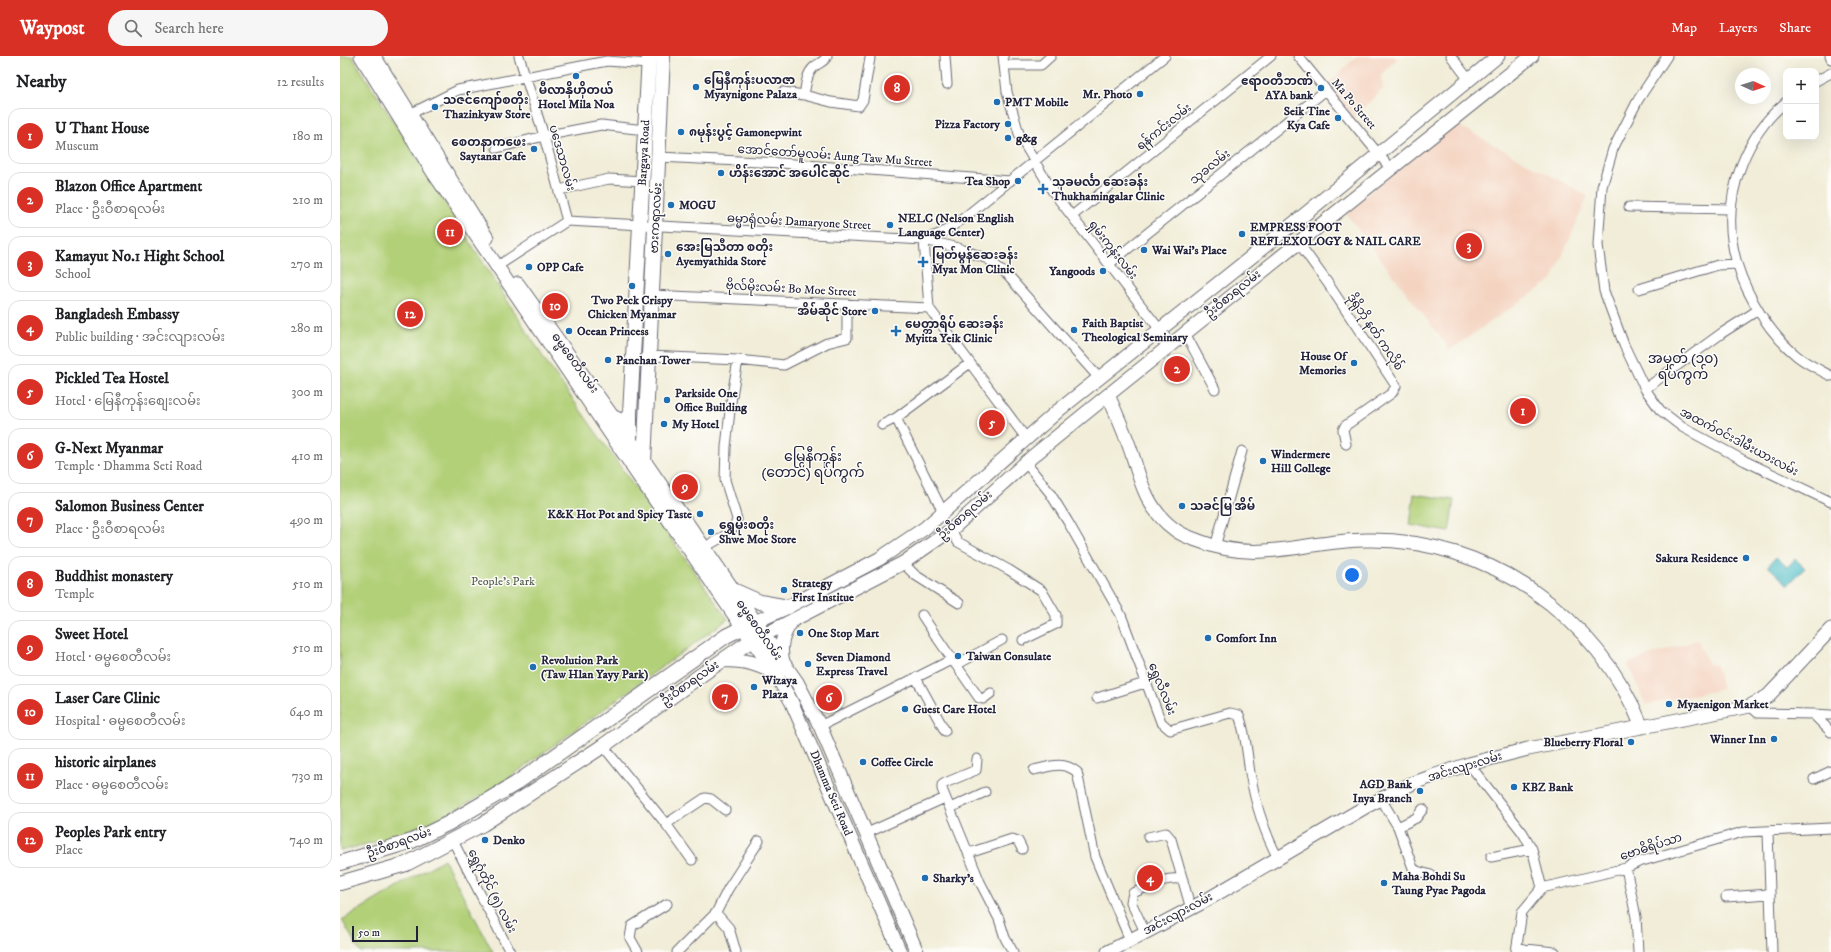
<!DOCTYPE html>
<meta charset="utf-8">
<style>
body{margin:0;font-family:"IM FELL DW Pica","Noto Sans Myanmar",serif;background:#f6f6f6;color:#202124}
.controls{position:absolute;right:12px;top:12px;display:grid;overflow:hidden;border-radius:8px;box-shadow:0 4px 16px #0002}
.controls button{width:36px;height:36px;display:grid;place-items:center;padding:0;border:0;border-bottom:1px solid #e0e0e0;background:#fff;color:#202124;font:20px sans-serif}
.compass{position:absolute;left:1395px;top:12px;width:36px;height:36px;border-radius:50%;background:#fff;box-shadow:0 4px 16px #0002;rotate:93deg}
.scale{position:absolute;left:12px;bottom:10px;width:66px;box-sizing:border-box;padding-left:4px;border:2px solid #22223b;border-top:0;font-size:11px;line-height:14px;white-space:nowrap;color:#22223b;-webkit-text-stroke:3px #fdfcf7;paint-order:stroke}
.you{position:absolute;left:1012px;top:519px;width:14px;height:14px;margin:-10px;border:3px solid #fff;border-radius:50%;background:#1a73e8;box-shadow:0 0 0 6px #1a73e833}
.badge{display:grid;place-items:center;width:26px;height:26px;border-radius:50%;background:#d93025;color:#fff;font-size:13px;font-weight:700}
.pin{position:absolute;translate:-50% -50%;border:2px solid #fff;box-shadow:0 1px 4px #0006}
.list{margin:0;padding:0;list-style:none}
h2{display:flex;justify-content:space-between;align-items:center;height:52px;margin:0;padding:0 16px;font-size:17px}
h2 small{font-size:13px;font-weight:400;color:#757577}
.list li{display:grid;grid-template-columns:26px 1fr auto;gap:12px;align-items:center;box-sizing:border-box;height:56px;margin:0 8px 8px;padding:0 8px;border:1px solid #e0e0e0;border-radius:12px}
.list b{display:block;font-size:15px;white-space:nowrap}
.list p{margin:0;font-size:13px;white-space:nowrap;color:#757577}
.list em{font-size:13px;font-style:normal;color:#757577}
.icon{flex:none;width:22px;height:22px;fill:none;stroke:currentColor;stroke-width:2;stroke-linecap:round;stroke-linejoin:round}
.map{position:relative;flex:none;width:1491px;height:896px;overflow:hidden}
header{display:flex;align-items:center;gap:24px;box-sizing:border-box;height:56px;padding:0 20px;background:#d93025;color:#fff}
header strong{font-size:19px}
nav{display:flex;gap:22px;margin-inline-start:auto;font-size:14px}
.search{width:280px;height:36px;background:#f6f6f6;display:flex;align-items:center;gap:10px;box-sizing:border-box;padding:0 14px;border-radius:22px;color:#757577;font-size:15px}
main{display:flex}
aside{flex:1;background:#fff}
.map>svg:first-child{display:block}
.built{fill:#f4d3c0}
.green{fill:#b2d078;stroke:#6a795a}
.water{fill:#52bfc9;stroke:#3a7082}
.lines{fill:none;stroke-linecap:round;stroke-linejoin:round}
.street-casing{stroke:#6a6972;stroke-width:11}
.secondary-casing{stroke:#6a6972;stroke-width:15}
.primary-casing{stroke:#6a6972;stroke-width:16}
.street{stroke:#fff;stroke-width:9}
.secondary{stroke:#fff;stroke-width:13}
.primary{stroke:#fff;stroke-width:14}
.poi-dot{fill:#1f6fb2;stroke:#fdfcf7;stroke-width:1.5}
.labels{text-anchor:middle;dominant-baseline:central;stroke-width:3;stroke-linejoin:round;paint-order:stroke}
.poi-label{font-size:12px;font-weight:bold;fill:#22223b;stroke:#fdfcf7;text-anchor:start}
.street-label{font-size:12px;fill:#22223b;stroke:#fdfcf7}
.park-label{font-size:12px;fill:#545f50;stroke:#fdfcf7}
.quarter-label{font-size:14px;fill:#22223b;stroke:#fdfcf7}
</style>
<header>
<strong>Waypost</strong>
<div class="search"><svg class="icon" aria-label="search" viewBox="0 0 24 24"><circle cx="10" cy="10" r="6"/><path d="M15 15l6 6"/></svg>Search here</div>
<nav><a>Map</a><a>Layers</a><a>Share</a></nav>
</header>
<main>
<aside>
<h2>Nearby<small>12 results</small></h2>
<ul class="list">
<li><span class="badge">1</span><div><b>U Thant House</b><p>Museum</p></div><em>180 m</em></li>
<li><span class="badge">2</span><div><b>Blazon Office Apartment</b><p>Place · ဦးဝီစာရလမ်း</p></div><em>210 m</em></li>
<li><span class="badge">3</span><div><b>Kamayut No.1 Hight School</b><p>School</p></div><em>270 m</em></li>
<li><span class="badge">4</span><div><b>Bangladesh Embassy</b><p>Public building · အင်းလျားလမ်း</p></div><em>280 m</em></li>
<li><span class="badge">5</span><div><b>Pickled Tea Hostel</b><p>Hotel · မြေနီကုန်းစျေးလမ်း</p></div><em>300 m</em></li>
<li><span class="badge">6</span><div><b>G-Next Myanmar</b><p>Temple · Dhamma Seti Road</p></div><em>410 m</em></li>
<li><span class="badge">7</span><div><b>Salomon Business Center</b><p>Place · ဦးဝီစာရလမ်း</p></div><em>490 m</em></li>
<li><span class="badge">8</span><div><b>Buddhist monastery</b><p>Temple</p></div><em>510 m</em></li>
<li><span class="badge">9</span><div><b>Sweet Hotel</b><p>Hotel · ဓမ္မစေတီလမ်း</p></div><em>510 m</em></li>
<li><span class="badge">10</span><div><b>Laser Care Clinic</b><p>Hospital · ဓမ္မစေတီလမ်း</p></div><em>640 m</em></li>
<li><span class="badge">11</span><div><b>historic airplanes</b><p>Place · ဓမ္မစေတီလမ်း</p></div><em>730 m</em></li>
<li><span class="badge">12</span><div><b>Peoples Park entry</b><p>Place</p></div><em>740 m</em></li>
</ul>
</aside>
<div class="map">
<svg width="1491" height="896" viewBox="0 0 1491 896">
<rect width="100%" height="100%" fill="#fdfcf7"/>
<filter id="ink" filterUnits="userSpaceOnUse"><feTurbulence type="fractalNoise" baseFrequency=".025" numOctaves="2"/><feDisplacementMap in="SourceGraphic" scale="8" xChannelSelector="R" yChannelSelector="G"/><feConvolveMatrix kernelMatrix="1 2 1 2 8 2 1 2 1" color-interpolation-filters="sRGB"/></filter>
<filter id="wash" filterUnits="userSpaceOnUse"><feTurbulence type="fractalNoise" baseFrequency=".012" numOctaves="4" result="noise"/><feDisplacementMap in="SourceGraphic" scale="16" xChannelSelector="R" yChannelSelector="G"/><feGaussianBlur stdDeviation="0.9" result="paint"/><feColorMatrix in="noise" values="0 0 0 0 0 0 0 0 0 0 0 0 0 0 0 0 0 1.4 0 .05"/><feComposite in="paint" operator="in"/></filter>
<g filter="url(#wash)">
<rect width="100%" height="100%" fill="#f1edd8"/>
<path class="built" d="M1017,0H1054L1057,3L1041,19L1043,33L1014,61L986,30Z
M1114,67L1248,140L1212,224L1110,294L1005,156Z
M1358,584L1368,608L1376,609L1382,633L1306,649L1287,607Z"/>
<path class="green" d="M0,0H12L207,307L388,563L151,735L71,777L0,795Z
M1074,438L1114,444L1109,476L1070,469Z
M104,803L153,896H20L2,864Z"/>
<path class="water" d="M1436,501L1447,511L1455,503L1465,512L1448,529L1428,510Z"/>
</g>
<g filter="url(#ink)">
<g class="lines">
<defs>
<path id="street" d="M179,0L204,80L227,165
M605,0L607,28
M663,0L667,36L680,81L713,136L831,288
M958,0L1050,112
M1111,0L1129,24
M1327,0L1298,44L1273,93L1262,131L1258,189L1264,235L1284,289L1305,333L1320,354L1342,371L1405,405L1491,446
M1490,0L1491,3
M664,9H701L711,0
M1476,25L1491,17
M443,36L464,39C466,30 466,19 473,12C477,7 484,7 487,0
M464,39L491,46L519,50L523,44L530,2
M1446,46C1407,78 1385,134 1392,184C1397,225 1425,274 1457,300C1467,308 1480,314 1491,320
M70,58L118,34L267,5L308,8
M157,92L204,80L261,69L305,74
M319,101L441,107L670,125
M219,134L269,123L303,125
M1289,151L1391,153
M732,160L931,0
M958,186L987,226L1056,330L1052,337L1005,370L1003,374L1006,388
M769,208L986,34
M156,211L227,165L584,184L615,191L648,203L668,220L759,322
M1299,233L1378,209L1397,208
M312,239L589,252
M845,277L875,333
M309,300L398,304L444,309L487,287L507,282V248
M1305,333L1382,277L1418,254
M556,362L603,456
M542,369L556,362L630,307
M686,382L589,252L584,184L602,177L620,165L825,0
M686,407L710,437L728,466L781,559L821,666L830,674L890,657L899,659C906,678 907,697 910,717C915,746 924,776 938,802
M611,474L618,486L669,514L702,535L716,559V568L683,584
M875,491L902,395
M363,492C374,485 395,478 397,463L385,424L386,391L391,346L398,304
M563,507L575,519L619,547
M582,559C600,587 620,614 639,642L643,643L651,637
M616,609L662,584
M576,622L605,675
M757,642L805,627
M1410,650L1418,657L1473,658L1491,676
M1473,658L1491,659
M480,670L611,604
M263,690L326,768L365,742L371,743L385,754
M637,703L636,714L605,727L602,729V733L640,826L659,863L665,882L673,896
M1129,708L1183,777L1192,793L1202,832
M694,714C711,710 723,705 737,716L755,801L790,884
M1474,723L1491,715
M1041,743L1058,771L1073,812L1077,815L1091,819
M610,752L645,736
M326,768L352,804
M1058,771L1076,762L1083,753
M1428,776L1432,896
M527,777L605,742
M808,781L826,777L831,783L851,853
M113,785L170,896
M629,797L672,783L678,785L682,793
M1151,801L1192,793
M1286,812L1296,861L1298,896
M1386,841L1429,838
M376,857L388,833L419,785
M805,876L791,846L793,837C808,831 826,819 843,824
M1177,892L1215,896
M298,896L290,882L292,870L327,848
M337,896L376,857L389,872L396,896
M1176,896L1182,856L1202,832L1286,812L1299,806L1403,776L1491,772"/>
<path id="secondary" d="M21,0L93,116L293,411
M34,0L147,182
M178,228L290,385
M768,339C777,359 786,379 793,401C801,428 809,455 834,473C841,479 851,482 859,485C920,509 966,484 1027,484C1148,482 1258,560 1302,671
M415,566L448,551L539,503L585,472L719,354L964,159L1158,0
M412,584L436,618L452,647L560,896
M443,606C439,589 443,578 452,565
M577,896L480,670L457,626L424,579L563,507L611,474L693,400L768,339L1192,0
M768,896L863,846L1027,750L1071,728L1093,720L1129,708L1188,693L1410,650L1428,640L1491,573"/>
<path id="primary" d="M309,0L290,358V385L293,411L412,584
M275,362L283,366L290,358
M304,407L323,0
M393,534L420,546L448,551
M383,604C404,604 419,607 436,618
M0,807L72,785L109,767L175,728L386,580L410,568
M0,827L66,808L143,768L263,690L361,619L412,584L424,579L290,385"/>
</defs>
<use href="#street" class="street-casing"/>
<use href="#secondary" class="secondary-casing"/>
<use href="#primary" class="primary-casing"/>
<use href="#street" class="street"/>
<use href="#secondary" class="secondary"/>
<use href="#primary" class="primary"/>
</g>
</g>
<g class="poi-dot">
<circle cx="236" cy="20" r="4"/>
<circle cx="356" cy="31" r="4"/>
<circle cx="981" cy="32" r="4"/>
<circle cx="800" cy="38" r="4"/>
<circle cx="657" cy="46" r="4"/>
<circle cx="95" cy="51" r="4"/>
<circle cx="998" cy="62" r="4"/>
<circle cx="668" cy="68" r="4"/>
<circle cx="341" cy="76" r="4"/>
<circle cx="668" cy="82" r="4"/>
<circle cx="194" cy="93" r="4"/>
<circle cx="381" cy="117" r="4"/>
<circle cx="678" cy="125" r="4"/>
<path d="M701 127h4v4h4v4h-4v4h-4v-4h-4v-4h4z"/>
<circle cx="331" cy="149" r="4"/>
<circle cx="550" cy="169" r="4"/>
<circle cx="902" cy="178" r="4"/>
<circle cx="804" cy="194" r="4"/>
<circle cx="328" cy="198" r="4"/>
<path d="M581 200h4v4h4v4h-4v4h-4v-4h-4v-4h4z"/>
<circle cx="189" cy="211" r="4"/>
<circle cx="763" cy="215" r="4"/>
<circle cx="292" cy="230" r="4"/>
<circle cx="535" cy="255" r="4"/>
<circle cx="734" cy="274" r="4"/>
<circle cx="229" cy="275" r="4"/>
<path d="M554 269h4v4h4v4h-4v4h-4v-4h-4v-4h4z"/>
<circle cx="268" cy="304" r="4"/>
<circle cx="1014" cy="307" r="4"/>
<circle cx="327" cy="344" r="4"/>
<circle cx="324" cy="368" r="4"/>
<circle cx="923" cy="405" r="4"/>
<circle cx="842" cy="450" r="4"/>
<circle cx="360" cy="458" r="4"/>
<circle cx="371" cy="476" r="4"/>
<circle cx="1406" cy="502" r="4"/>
<circle cx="444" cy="534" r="4"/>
<circle cx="460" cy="577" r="4"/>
<circle cx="868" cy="582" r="4"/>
<circle cx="618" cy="600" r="4"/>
<circle cx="468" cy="608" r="4"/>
<circle cx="193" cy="611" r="4"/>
<circle cx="414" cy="631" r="4"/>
<circle cx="1329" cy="648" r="4"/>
<circle cx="565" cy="653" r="4"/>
<circle cx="1434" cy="683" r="4"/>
<circle cx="1291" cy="686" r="4"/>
<circle cx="523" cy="706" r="4"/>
<circle cx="1174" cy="731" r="4"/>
<circle cx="1080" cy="735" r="4"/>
<circle cx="145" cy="784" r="4"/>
<circle cx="585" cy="822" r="4"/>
<circle cx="1044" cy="827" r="4"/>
</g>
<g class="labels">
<g class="poi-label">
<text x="364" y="24">မြေနီကုန်းပလာဇာ<tspan x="364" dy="14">Myaynigone Palaza</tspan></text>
<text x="973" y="25" text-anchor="end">ဧရာဝတီဘဏ်<tspan x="973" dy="14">AYA bank</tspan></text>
<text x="236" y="34" text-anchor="middle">မီလာနိုဟိုတယ်<tspan x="236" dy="14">Hotel Mila Noa</tspan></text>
<text x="792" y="38" text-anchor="end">Mr. Photo</text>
<text x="103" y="44">သဇင်ကျော်စတိုး<tspan x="103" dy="14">Thazinkyaw Store</tspan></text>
<text x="665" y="46">PMT Mobile</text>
<text x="990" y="55" text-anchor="end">Seik Tine<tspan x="990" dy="14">Kya Cafe</tspan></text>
<text x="660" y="68" text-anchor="end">Pizza Factory</text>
<text x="349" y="76">၈မုန်းပွင့် Gamonepwint</text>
<text x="676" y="82">g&amp;g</text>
<text x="186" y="86" text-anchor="end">စေတနာကဖေး<tspan x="186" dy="14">Saytanar Cafe</tspan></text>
<text x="389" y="117">ဟိန်းအောင် အပေါင်ဆိုင်</text>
<text x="670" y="125" text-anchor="end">Tea Shop</text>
<text x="712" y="126">သုခမင်္လာ ဆေးခန်း<tspan x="712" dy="14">Thukhamingalar Clinic</tspan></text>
<text x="339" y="149">MOGU</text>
<text x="558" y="162">NELC (Nelson English<tspan x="558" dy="14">Language Center)</tspan></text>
<text x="910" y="171">EMPRESS FOOT<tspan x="910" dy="14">REFLEXOLOGY &amp; NAIL CARE</tspan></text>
<text x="336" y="191">အေးမြသီတာ စတိုး<tspan x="336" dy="14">Ayemyathida Store</tspan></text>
<text x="812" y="194">Wai Wai's Place</text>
<text x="592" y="199">မြတ်မွန်ဆေးခန်း<tspan x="592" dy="14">Myat Mon Clinic</tspan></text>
<text x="197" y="211">OPP Cafe</text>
<text x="755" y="215" text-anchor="end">Yangoods</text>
<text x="292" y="244" text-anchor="middle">Two Peck Crispy<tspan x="292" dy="14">Chicken Myanmar</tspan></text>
<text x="527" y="255" text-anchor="end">အိမ်ဆိုင် Store</text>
<text x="742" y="267">Faith Baptist<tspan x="742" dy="14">Theological Seminary</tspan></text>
<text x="565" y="268">မေတ္တာရိပ် ဆေးခန်း<tspan x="565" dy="14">Myitta Yeik Clinic</tspan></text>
<text x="237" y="275">Ocean Princess</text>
<text x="1006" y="300" text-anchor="end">House Of<tspan x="1006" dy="14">Memories</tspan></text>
<text x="276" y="304">Panchan Tower</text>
<text x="335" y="337">Parkside One<tspan x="335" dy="14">Office Building</tspan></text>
<text x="332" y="368">My Hotel</text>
<text x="931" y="398">Windermere<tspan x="931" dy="14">Hill College</tspan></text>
<text x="850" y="450">သခင်မြ အိမ်</text>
<text x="352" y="458" text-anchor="end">K&amp;K Hot Pot and Spicy Taste</text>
<text x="379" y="469">ရွှေမိုးစတိုး<tspan x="379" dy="14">Shwe Moe Store</tspan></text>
<text x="1398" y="502" text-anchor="end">Sakura Residence</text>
<text x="452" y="527">Strategy<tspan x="452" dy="14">First Institue</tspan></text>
<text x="468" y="577">One Stop Mart</text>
<text x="876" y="582">Comfort Inn</text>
<text x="626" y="600">Taiwan Consulate</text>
<text x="476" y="601">Seven Diamond<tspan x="476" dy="14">Express Travel</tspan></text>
<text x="201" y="604">Revolution Park<tspan x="201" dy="14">(Taw Hlan Yayy Park)</tspan></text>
<text x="422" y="624">Wizaya<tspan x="422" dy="14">Plaza</tspan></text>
<text x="1337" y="648">Myaenigon Market</text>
<text x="573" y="653">Guest Care Hotel</text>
<text x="1426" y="683" text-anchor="end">Winner Inn</text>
<text x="1283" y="686" text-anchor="end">Blueberry Floral</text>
<text x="531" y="706">Coffee Circle</text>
<text x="1072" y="728" text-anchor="end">AGD Bank<tspan x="1072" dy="14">Inya Branch</tspan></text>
<text x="1182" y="731">KBZ Bank</text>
<text x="153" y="784">Denko</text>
<text x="1052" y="820">Maha Bohdi Su<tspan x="1052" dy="14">Taung Pyae Pagoda</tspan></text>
<text x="593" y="822">Sharky's</text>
</g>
<g class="street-label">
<text transform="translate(1014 48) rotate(50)">Ma Po Street</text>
<text transform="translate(824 71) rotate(-39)">ရန်ကင်းလမ်း</text>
<text transform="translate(304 97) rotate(-87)">Bargaya Road</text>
<text transform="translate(495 100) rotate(4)">အောင်တော်မူလမ်း Aung Taw Mu Street</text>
<text transform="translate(222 102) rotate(74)">ပဒေသာလမ်း</text>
<text transform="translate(870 111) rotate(-39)">သုခလမ်း</text>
<text transform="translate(316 162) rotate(-87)">ဗားကရာလမ်း</text>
<text transform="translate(459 166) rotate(3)">ဓမ္မာရုံလမ်း Damaryone Street</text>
<text transform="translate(773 194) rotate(52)">ရှမ်းကုန်းလမ်း</text>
<text transform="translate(451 233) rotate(3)">ဗိုလ်မိုးလမ်း Bo Moe Street</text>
<text transform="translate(893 238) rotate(-39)">ဦးဝီစာရလမ်း</text>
<text transform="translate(1035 276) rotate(56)">ဒိုရိုဘို နတ် ကလိုစ်</text>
<text transform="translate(235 307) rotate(54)">ဓမ္မစေတီလမ်း</text>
<text transform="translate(1399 386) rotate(28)">အထက်ဝင်းဒါမီးယားလမ်း</text>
<text transform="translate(625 459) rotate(-41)">ဦးဝီစာရလမ်း</text>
<text transform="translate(419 574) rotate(55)">ဓမ္မစေတီလမ်း</text>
<text transform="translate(350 627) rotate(-35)">ဦးဝီစာရလမ်း</text>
<text transform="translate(822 633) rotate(68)">ရွှေလီလမ်း</text>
<text transform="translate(1125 711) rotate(-17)">အင်းလျားလမ်း</text>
<text transform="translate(491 737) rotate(67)">Dhamma Seti Road</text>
<text transform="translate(59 787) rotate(-20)">ဦးဝီစာရလမ်း</text>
<text transform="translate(1311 791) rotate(-18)">ဗောဓိရိပ်သာ</text>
<text transform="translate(152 835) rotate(63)">ရွှေဂုံတိုင် (၅) လမ်း</text>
<text transform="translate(838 858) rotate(-28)">အင်းလျားလမ်း</text>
</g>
<g class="park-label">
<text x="163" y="525">People's Park</text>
</g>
<g class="quarter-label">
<text x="1343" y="303">အမှတ် (၁၀)<tspan x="1343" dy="16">ရပ်ကွက်</tspan></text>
<text x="473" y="401">မြေနီကုန်း<tspan x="473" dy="16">(တောင်) ရပ်ကွက်</tspan></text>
</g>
</g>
</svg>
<div class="controls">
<button>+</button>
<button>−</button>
</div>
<svg class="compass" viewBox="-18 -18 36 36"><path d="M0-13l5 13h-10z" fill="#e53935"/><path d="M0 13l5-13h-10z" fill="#757577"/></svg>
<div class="scale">50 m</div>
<div class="you"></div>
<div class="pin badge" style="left:1183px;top:355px">1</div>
<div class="pin badge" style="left:837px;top:313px">2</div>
<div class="pin badge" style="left:1129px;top:190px">3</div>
<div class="pin badge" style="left:810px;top:822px">4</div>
<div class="pin badge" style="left:652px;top:367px">5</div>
<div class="pin badge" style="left:489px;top:642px">6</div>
<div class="pin badge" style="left:385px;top:641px">7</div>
<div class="pin badge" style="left:557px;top:32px">8</div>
<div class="pin badge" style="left:345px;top:431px">9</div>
<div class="pin badge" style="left:215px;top:250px">10</div>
<div class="pin badge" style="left:110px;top:176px">11</div>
<div class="pin badge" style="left:70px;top:258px">12</div>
</div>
</main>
